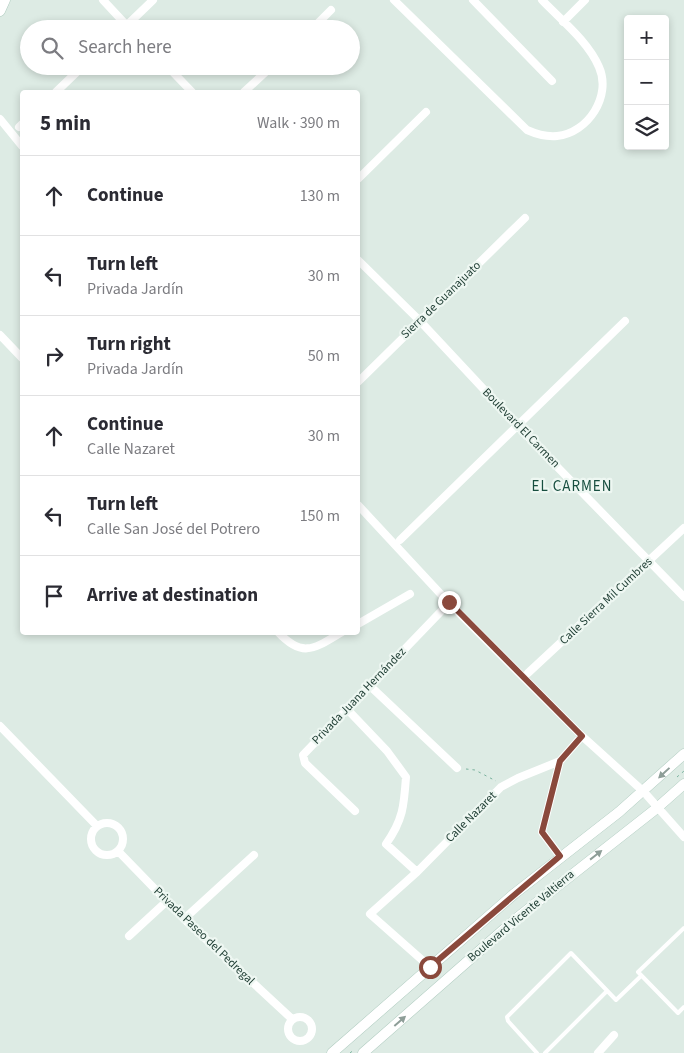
<!DOCTYPE html>
<meta charset="utf-8">
<style>
body{margin:0;font-family:"Source Sans 3",sans-serif;background:#f7f7f7;color:#2b2b33}
.controls{position:absolute;right:15px;top:15px;display:grid;overflow:hidden;border-radius:5px;box-shadow:0 2px 8px #0003}
.controls button{width:45px;height:45px;display:grid;place-items:center;padding:0;border:0;border-bottom:1px solid #e1e1e2;background:#fff;color:#2b2b33;font:25px sans-serif}
.stop{position:absolute;width:15px;height:15px;margin:-11px;border:4px solid #8a493c;border-radius:50%;background:#fff}
.stop.end{background:#8a493c;border-color:#fff;box-shadow:0 1px 5px #0008}
.list{margin:0;padding:0;list-style:none}
h2{display:flex;justify-content:space-between;align-items:center;height:65px;margin:0;padding:0 20px;font-size:21px}
h2 small{font-size:16px;font-weight:400;color:#7c7c81}
.list li{display:grid;grid-template-columns:32px 1fr auto;gap:15px;align-items:center;box-sizing:border-box;height:80px;padding:0 20px;border-top:1px solid #e1e1e2}
.list b{display:block;font-size:19px;white-space:nowrap}
.list p{margin:0;font-size:16px;white-space:nowrap;color:#7c7c81}
.list em{font-size:16px;font-style:normal;color:#7c7c81}
.icon{flex:none;width:28px;height:28px;fill:none;stroke:currentColor;stroke-width:2;stroke-linecap:round;stroke-linejoin:round}
.map{position:relative;flex:none;width:684px;height:1053px;overflow:hidden}
.search{position:absolute;background:#fff;box-shadow:0 2px 8px #0003;left:20px;top:20px;width:340px;height:55px;display:flex;align-items:center;gap:12px;box-sizing:border-box;padding:0 18px;border-radius:28px;color:#7c7c81;font-size:19px}
.panel{position:absolute;background:#fff;box-shadow:0 2px 8px #0003;left:20px;top:90px;width:340px;height:545px;border-radius:5px}
.map>svg:first-child{display:block}
.lines{fill:none;stroke-linecap:round;stroke-linejoin:round}
.secondary-casing{stroke:#b0ccc0;stroke-width:11}
.path{stroke:#7ab29e;stroke-width:1;stroke-dasharray:2.5 4;stroke-linecap:butt}
.lane{stroke:#fff;stroke-width:4}
.street{stroke:#fff;stroke-width:8}
.secondary{stroke:#fff;stroke-width:10}
.oneway{fill:#8e9e98}
.route{stroke:#8a493c;stroke-width:6}
.labels{text-anchor:middle;dominant-baseline:central;stroke-width:4.5;stroke-linejoin:round;paint-order:stroke}
.street-label{font-size:12px;fill:#1d3c32;stroke:#eef7f2}
.quarter-label{font-size:15px;letter-spacing:1px;fill:#184f40;stroke:#eef7f2}
</style>
<div class="map">
<svg width="684" height="1053" viewBox="0 0 684 1053">
<rect width="100%" height="100%" fill="#ddebe4"/>
<g class="lines">
<defs>
<path id="secondary" d="M0,11L5,0
M332,1053L514,894L619,812L684,754
M363,1053L517,918L657,808L684,784"/>
</defs>
<use href="#secondary" class="secondary-casing"/>
<path class="path" d="M466,769L475,770L496,781
M677,777L684,771
M350,1053L355,1049"/>
<path class="lane" d="M684,928L638,972L678,1013L684,1007
M537,1053L508,1021L507,1017L571,953L616,1000L641,976
M545,1053L607,991"/>
<path class="street" d="M103,0L130,29
M394,0L527,130C536,134 546,137 557,136C588,133 612,96 599,67C588,41 561,20 542,0
M473,0L552,81
M563,22L585,0
M123,29L153,0
M312,29L331,10
M167,66L192,92
M56,92L83,66
M244,92L272,66
M0,119L22,146
M19,127L22,124
M358,179L426,112
M358,260L420,321L534,443L684,597
M0,335L22,358
M358,382L525,218
M358,505L449,603L582,736L644,792L684,837
M400,540L625,321
M358,624L410,594
M278,632C303,659 315,648 342,632
M528,673L684,528
M369,685L457,768
M346,708L387,751L406,777C404,806 403,820 386,844L417,872
M0,726L97,826
M560,761L542,832L560,856
M355,811L305,763L303,755L449,603
M91 839a16 16 0 1 1 32 0a16 16 0 1 1-32 0Z
M118,851L184,919L292,1019
M184,919L254,855
M129,936L167,901
M430,967L370,914L417,872L501,787L518,778L560,761L582,736
M288 1029a12 12 0 1 1 24 0a12 12 0 1 1-24 0Z
M598,1053L614,1035"/>
<use href="#secondary" class="secondary"/>
</g>
<defs><path id="oneway-solid" d="M-6-.8H1V-3.2L6.5 0L1 3.2V.8H-6Z" transform="scale(1.25)"/></defs>
<g class="oneway">
<use href="#oneway-solid" transform="translate(664 773) rotate(137)"/>
<use href="#oneway-solid" transform="translate(596 855) rotate(-38)"/>
<use href="#oneway-solid" transform="translate(400 1021) rotate(-41)"/>
</g>
<g class="lines">
<path class="route" d="M430,967L560,856L542,832L560,761L582,736L449,602"/>
</g>
<g class="labels">
<g class="street-label">
<text transform="translate(441 300) rotate(-44)">Sierra de Guanajuato</text>
<text transform="translate(521 428) rotate(46)">Boulevard El Carmen</text>
<text transform="translate(606 601) rotate(-43)">Calle Sierra Mil Cumbres</text>
<text transform="translate(359 696) rotate(-46)">Privada Juana Hernández</text>
<text transform="translate(471 817) rotate(-45)">Calle Nazaret</text>
<text transform="translate(521 916) rotate(-40)">Boulevard Vicente Valtierra</text>
<text transform="translate(204 936) rotate(44)">Privada Paseo del Pedregal</text>
</g>
<g class="quarter-label">
<text x="572" y="486">EL CARMEN</text>
</g>
</g>
</svg>
<div class="controls">
<button>+</button>
<button>−</button>
<button><svg class="icon" aria-label="layers" viewBox="0 0 24 24"><path d="M12 4l9 5-9 5-9-5zM3 14l9 5 9-5"/></svg></button>
</div>
<div class="stop" style="left:430px;top:967px"></div>
<div class="stop end" style="left:449px;top:602px"></div>
<div class="search"><svg class="icon" aria-label="search" viewBox="0 0 24 24"><circle cx="10" cy="10" r="6"/><path d="M15 15l6 6"/></svg>Search here</div>
<section class="panel">
<h2>5 min<small>Walk · 390 m</small></h2>
<ul class="list">
<li><svg class="icon" aria-label="ahead" viewBox="0 0 24 24"><path d="M12 20V5M6 11l6-6 6 6"/></svg><div><b>Continue</b></div><em>130 m</em></li>
<li><svg class="icon" aria-label="left" viewBox="0 0 24 24"><path d="M17 20v-9H6M10 6l-5 5 5 5"/></svg><div><b>Turn left</b><p>Privada Jardín</p></div><em>30 m</em></li>
<li><svg class="icon" aria-label="right" viewBox="0 0 24 24"><path d="M7 20v-9h11M14 6l5 5-5 5"/></svg><div><b>Turn right</b><p>Privada Jardín</p></div><em>50 m</em></li>
<li><svg class="icon" aria-label="ahead" viewBox="0 0 24 24"><path d="M12 20V5M6 11l6-6 6 6"/></svg><div><b>Continue</b><p>Calle Nazaret</p></div><em>30 m</em></li>
<li><svg class="icon" aria-label="left" viewBox="0 0 24 24"><path d="M17 20v-9H6M10 6l-5 5 5 5"/></svg><div><b>Turn left</b><p>Calle San José del Potrero</p></div><em>150 m</em></li>
<li><svg class="icon" aria-label="arrive" viewBox="0 0 24 24"><path d="M6 21V4h12l-3 4 3 4H6"/></svg><div><b>Arrive at destination</b></div></li>
</ul>
</section>
</div>
